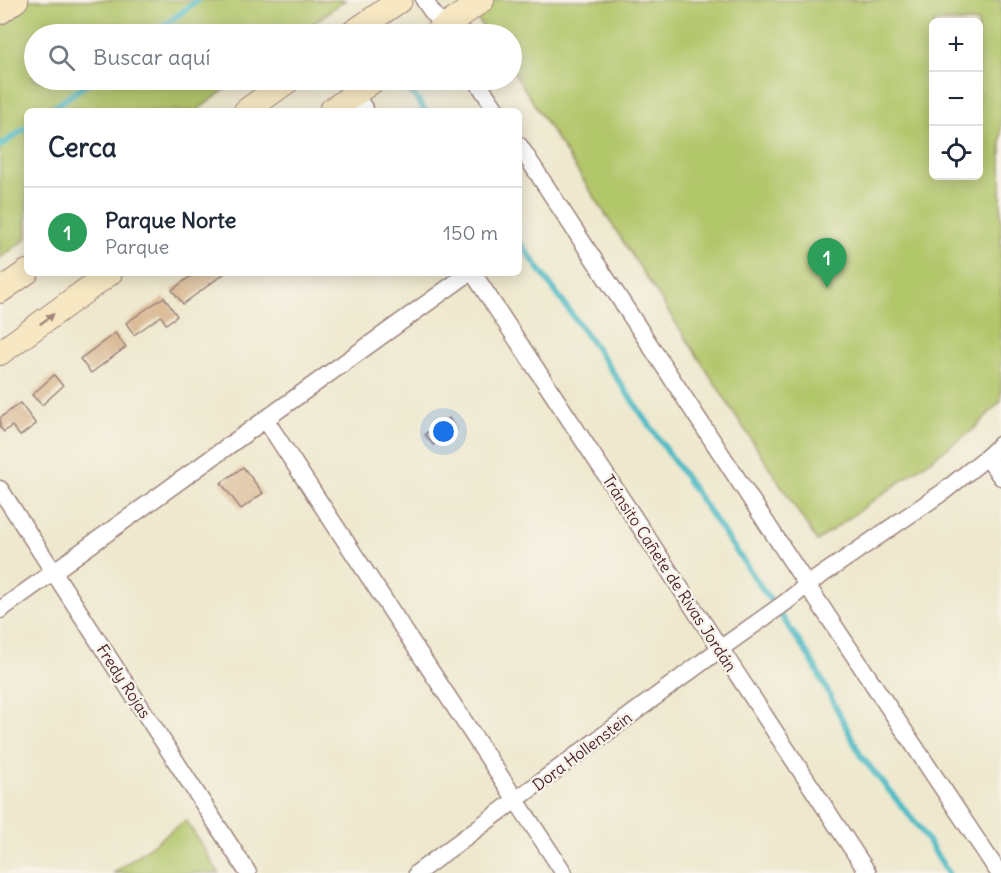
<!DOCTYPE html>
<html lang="es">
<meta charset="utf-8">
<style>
body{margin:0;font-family:Delius,sans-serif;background:#f2f2f3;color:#1f2937}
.controls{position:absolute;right:18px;top:18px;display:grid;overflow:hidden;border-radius:9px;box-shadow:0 3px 15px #0003}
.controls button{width:54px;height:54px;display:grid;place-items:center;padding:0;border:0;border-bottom:2px solid #e0e1e3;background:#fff;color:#1f2937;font:30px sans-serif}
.you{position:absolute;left:444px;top:432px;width:21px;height:21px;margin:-15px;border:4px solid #fff;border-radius:50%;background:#1a73e8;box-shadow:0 0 0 9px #1a73e833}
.badge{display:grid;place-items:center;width:39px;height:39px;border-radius:50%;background:#ea580c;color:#fff;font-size:20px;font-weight:700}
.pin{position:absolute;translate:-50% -50px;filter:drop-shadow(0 2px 3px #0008)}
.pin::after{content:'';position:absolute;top:32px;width:21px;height:18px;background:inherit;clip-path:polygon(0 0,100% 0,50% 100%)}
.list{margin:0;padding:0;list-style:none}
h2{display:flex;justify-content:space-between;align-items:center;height:78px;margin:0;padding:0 24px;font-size:26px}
h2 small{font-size:20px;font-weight:400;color:#747a83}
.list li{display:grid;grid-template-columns:39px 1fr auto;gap:18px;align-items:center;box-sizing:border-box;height:90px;padding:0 24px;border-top:2px solid #e0e1e3}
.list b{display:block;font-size:22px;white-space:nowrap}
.list p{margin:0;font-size:20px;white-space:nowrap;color:#747a83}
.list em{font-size:20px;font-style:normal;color:#747a83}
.icon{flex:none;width:33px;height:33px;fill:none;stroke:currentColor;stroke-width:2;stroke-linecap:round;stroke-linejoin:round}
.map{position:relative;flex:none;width:1001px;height:873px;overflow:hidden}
.search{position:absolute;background:#fff;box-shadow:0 3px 15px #0003;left:24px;top:24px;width:498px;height:66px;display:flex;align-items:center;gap:15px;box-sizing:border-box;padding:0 21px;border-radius:33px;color:#747a83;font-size:22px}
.panel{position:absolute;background:#fff;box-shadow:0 3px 15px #0003;left:24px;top:108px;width:498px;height:168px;border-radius:9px}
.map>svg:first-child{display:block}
.green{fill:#b2c66a;stroke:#7e724a;stroke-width:1.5;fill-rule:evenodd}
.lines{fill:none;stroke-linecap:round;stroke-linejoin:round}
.stream{stroke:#4dbbc5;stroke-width:6}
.building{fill:#dbbb97}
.street-casing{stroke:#9c847c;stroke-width:19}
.secondary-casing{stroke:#9c847c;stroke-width:26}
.street{stroke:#fff;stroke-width:16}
.secondary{stroke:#f7e8c3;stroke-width:24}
.oneway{fill:#a08477}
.labels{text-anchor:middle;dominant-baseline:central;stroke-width:5;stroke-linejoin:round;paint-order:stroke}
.street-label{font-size:16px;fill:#4a1f2b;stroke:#f7f3e8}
</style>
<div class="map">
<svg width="1001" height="873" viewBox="0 0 1001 873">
<rect width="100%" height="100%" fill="#f7f3e8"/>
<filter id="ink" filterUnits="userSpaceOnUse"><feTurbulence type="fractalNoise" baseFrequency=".0167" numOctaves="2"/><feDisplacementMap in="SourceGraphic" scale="12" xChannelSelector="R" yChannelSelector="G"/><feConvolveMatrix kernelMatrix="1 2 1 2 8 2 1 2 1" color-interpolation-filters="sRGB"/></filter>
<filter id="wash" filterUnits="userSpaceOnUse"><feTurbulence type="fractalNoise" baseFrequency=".008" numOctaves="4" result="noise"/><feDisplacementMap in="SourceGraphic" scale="24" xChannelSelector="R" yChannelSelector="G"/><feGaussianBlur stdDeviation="1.35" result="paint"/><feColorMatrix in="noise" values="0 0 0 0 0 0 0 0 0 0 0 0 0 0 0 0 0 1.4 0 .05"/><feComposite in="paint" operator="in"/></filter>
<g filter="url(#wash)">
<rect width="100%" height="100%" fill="#eee8ce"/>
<path class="green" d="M0,0H345L299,34H34V80H238L196,111H27V238L0,258Z
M462,0H1001V401L974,429L817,541L512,70V34H489ZM934,22H978V176H934Z
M186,820L219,873H114Z"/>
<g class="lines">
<path class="stream" d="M153,34L198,0
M409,88L425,111
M49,111L92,80
M0,146L27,127
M519,241L596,348L811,659L861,756L919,827L948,873"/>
</g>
<g id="blocks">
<path class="building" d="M195,273H225L183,304L172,290Z
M164,297L177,316L166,324L161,316L134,335L126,323Z
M115,333L126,347L91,373L80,359Z
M54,375L63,386L42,405L32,395Z
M20,403L36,424L20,436L12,426L4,432L0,427V418Z
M449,418L456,429L433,445L425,434Z
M243,467L263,493L241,509L221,483Z"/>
</g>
</g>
<g filter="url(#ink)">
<use href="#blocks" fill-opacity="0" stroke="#9c847c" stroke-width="1.5"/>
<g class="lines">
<defs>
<path id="street" d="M424,0L447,34
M344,80L366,111
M476,80L497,111
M519,145L807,585L999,873
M473,273L868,873
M265,419L564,873
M987,457L1001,477
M0,489L248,873
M0,610L469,273
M417,873L720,649L786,602L807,585L943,492L987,457L1001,444"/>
<path id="secondary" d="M0,12L16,0
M351,34L400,0
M435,34L482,0
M246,111L289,80
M331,111L374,80
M0,291L27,272
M0,353L110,273"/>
</defs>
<use href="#street" class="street-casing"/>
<use href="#secondary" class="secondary-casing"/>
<use href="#street" class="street"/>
<use href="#secondary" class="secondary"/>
</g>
<defs><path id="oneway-solid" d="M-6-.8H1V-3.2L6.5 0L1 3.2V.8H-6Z" transform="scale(1.5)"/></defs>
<use class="oneway" href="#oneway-solid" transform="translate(47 319) rotate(-36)"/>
</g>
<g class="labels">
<g class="street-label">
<text transform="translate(670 573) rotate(57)">Tránsito Cañete de Rivas Jordán</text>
<text transform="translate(124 681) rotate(57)">Fredy Rojas</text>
<text transform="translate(582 751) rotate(-37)">Dora Hollenstein</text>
</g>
</g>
</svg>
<div class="controls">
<button>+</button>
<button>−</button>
<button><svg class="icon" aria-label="locate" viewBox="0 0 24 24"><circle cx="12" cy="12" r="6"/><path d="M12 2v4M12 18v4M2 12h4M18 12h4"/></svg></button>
</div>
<div class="you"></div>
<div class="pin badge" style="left:827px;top:288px;background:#2e9e5b">1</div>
<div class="search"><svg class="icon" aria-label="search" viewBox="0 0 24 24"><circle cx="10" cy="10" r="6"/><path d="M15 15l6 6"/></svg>Buscar aquí</div>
<section class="panel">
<h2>Cerca<small></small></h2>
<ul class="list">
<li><span class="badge" style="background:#2e9e5b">1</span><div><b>Parque Norte</b><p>Parque</p></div><em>150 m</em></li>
</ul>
</section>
</div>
